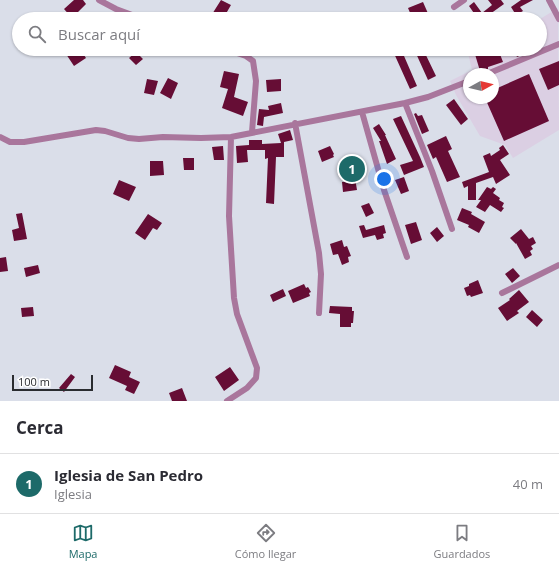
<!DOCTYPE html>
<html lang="es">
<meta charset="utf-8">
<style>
body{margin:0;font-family:"Open Sans",sans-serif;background:#f2f2f3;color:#2b2b33}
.compass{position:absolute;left:463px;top:68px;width:36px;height:36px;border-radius:50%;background:#fff;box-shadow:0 1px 3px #0004;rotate:82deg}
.scale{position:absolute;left:12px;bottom:10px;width:81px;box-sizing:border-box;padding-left:4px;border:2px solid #2a2c30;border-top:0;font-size:11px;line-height:14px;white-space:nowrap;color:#2a2c30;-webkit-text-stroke:3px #fff;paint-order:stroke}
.you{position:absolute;left:384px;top:179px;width:14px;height:14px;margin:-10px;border:3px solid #fff;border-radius:50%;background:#1a73e8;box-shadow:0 0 0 6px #1a73e833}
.badge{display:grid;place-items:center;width:26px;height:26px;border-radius:50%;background:#1d6a69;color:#fff;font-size:13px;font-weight:700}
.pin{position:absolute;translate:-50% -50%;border:2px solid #fff;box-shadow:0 1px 4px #0006}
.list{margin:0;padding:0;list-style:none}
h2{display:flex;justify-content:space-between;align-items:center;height:52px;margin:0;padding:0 16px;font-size:17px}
h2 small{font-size:13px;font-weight:400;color:#7c7c81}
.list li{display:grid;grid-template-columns:26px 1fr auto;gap:12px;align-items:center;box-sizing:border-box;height:60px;padding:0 16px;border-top:1px solid #e1e1e2}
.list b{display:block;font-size:15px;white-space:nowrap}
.list p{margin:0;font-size:13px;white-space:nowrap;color:#7c7c81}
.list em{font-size:13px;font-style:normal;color:#7c7c81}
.icon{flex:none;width:22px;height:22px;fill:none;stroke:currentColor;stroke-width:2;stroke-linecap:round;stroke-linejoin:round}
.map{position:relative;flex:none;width:559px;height:401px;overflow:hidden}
.search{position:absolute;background:#fff;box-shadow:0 1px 3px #0004;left:12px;right:12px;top:12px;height:44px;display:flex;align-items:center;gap:10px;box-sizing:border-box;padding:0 14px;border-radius:22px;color:#7c7c81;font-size:15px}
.sheet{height:112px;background:#fff}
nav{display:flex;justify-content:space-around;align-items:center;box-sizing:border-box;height:56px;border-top:1px solid #e1e1e2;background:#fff;font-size:11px;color:#7c7c81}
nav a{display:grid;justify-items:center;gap:2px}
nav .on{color:#1d6a69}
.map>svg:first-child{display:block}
.industrial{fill:#dbcfe3;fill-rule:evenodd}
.building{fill:#660d35}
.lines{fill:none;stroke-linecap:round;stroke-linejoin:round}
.minor{stroke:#a9769c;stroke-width:6}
</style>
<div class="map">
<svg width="559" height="401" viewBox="0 0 559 401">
<rect width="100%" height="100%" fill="#dadee9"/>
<path class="industrial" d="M558,8L559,130L513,158L505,145L480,136L456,95L450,81L472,70L467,49H540V19ZM469,74H493V98H469Z"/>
<path class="building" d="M74,0H83L86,4L72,18L64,9Z
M221,0L231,5L224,17L221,15L219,18L222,19H209Z
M488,0H501L504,4L483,19H478L469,6L474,2L482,13L492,5Z
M521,0H533L520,7L523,11L516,15L511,7Z
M423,2L430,18L400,19L411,15L408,8Z
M74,49H80L86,58L74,66L66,54Z
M392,49H401L417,86L410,89Z
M414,49H423L436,76L428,80Z
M481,49H498L503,62L488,67V69L480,71L474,51Z
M513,49H535L517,57Z
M136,52L143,59L136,65L129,58Z
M559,61V85L548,90L539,69Z
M224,71L239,74L234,97L248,102L243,116L222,108L228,89L220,87Z
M529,74L549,121L504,141L485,98H493V90Z
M168,78L178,83L171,99L160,93Z
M147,79L158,81L154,95L144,93Z
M281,79V91L267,92L266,80Z
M454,99L468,119L461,125L446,105Z
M281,103L283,113L264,117L263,126L257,125L259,109L269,110L268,106Z
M416,113L418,116L422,115L429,131L422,134L414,114Z
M401,116L420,157L424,167L404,175L400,165L413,161L393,119Z
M379,124L386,135H385L396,159L387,164L379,141H381L373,128Z
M290,130L293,140L284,142V157H276L274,204L266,203L268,158L265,159V150H247L248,162L237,163L236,146L249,145V140H262V144L281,143L278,134Z
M446,136L452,149L448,151L460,177L447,182L436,157L433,159L427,145Z
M503,145L509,154L500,160L510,175L496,184L493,177L476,183V200H468V186L464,188L462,182L489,172L483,156L490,153L491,156L500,150L499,148Z
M223,146L224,160H214L212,147Z
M330,146L334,154L333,155L334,157L322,162L318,151Z
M183,158H194V170H184Z
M354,158L361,176L355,178L357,190L343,192L342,182L349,181L343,162Z
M150,161H163L164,175L150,176Z
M404,177L409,191L401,194L395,180Z
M119,180L136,187L129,201L113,194Z
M487,187L491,189L493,187L496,189L493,193L500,198L499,200L504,203L502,207L504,208L501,212L490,205L485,212L476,207L481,200H478Z
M369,203L374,213L366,217L361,206Z
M462,208L472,212L471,214L485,222L479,233L468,227L469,225L457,220Z
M22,213L27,239L14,241L12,230L19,228L16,214Z
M148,214L162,223L157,230L153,228L145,240L135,233Z
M416,222L422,240L411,244L405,225Z
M364,225L366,230L384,225L386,233L383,234L384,238L377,240L375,235L363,238L359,226Z
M437,227L444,236L437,242L430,233Z
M521,229L529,239L533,237L536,243L531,246L533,249L530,251L532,255L525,259L516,243V244L510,238Z
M342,240L344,247L347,246L351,256L348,257L349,262L342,265L338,254L333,255L330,244Z
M6,257L8,271L0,272V258Z
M38,265L40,273L26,277L24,268Z
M513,268L520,276L512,283L505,274Z
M478,280L483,293L471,297L470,295L467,296L464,288L469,286V284Z
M304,284L306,288L308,287L311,292L309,293L310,296L293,303L288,291Z
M283,289L286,296L273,302L270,295Z
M519,290L529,302L517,311L519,313L507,321L498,308L510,300L509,299Z
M330,306L352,307V311H354L353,323H351V327H340V314L329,313Z
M33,307L34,316L22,317L21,308Z
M532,310L543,320L537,327L526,317Z
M115,365L131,372L129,377L140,382L134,394L125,390L127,386L109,378Z
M230,367L239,380L224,391L215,377Z
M71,374L75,377L64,392L59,388Z
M182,388L187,401H172L169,393Z"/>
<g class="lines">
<path class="minor" d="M99,0L116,9L143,19
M549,0L559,19
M454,7L464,0
M225,49L246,56L253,61L256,81L252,132
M487,74L559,44
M405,103L432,171L452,229
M362,112L384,190L407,257
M295,123L319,253L321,274L319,313
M0,137L10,142H24L96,130L105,131L128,138L139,139L163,137L201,138L231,137L405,103L428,97L469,81
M502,293L559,265
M227,401L247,388L256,378L257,368L237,314L234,298L229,216L231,137"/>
</g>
</svg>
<svg class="compass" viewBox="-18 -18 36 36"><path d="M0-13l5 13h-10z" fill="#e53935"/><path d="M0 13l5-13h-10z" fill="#7c7c81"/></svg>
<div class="scale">100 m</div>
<div class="you"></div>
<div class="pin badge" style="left:352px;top:169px">1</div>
<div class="search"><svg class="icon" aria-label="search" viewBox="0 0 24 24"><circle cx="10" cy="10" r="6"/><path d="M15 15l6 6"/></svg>Buscar aquí</div>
</div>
<section class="sheet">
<h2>Cerca<small></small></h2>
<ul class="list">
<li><span class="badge">1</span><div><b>Iglesia de San Pedro</b><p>Iglesia</p></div><em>40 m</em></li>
</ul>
</section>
<nav>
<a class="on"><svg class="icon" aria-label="map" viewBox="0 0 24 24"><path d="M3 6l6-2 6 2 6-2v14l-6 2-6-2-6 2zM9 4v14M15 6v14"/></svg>Mapa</a>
<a><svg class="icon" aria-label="directions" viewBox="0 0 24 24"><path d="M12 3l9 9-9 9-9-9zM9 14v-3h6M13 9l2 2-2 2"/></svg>Cómo llegar</a>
<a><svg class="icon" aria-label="saved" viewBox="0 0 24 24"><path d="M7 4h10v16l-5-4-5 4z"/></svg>Guardados</a>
</nav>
